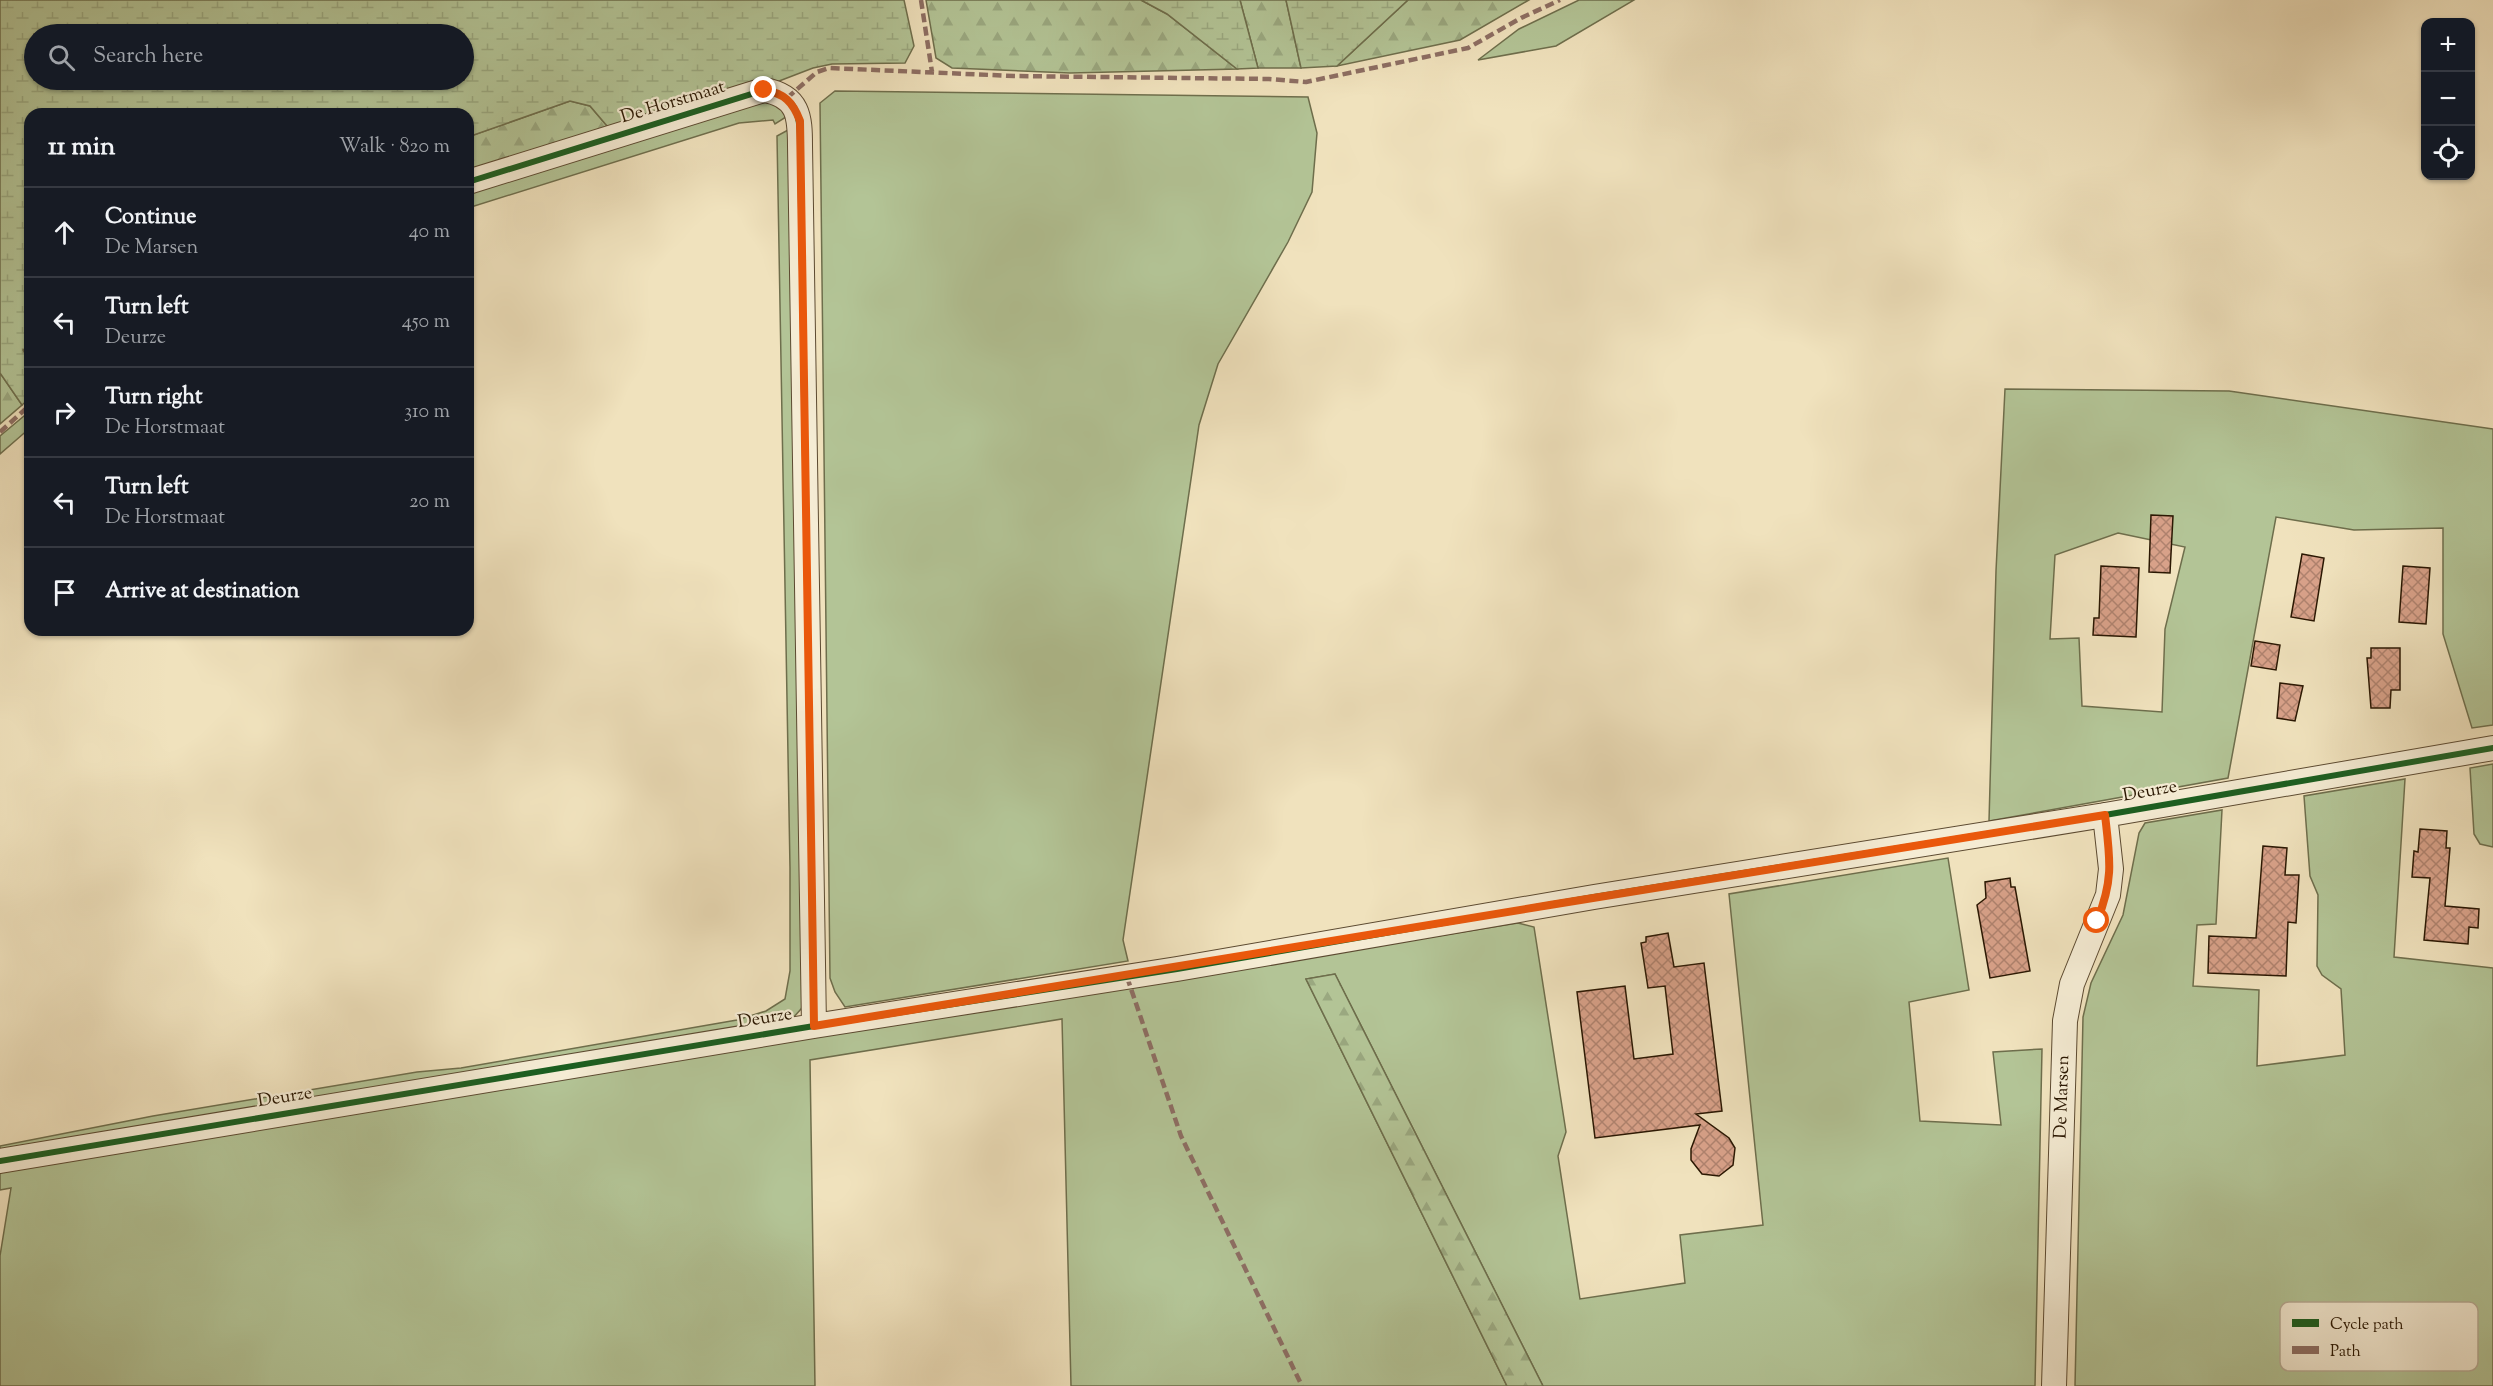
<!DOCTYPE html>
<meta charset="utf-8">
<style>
body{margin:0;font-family:"Sorts Mill Goudy",serif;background:#20242c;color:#f1f3f6}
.controls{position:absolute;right:18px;top:18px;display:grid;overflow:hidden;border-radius:12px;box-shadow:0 2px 4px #0004}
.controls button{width:54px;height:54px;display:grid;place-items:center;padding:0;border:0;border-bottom:2px solid #363941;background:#171b24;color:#f1f3f6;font:30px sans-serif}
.stop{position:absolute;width:18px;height:18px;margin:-14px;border:4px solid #ea580c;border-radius:50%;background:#fff}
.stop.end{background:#ea580c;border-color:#fff;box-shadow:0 2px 6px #0008}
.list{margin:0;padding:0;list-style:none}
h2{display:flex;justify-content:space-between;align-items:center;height:78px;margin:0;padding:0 24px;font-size:26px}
h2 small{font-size:20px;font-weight:400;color:#9ea1a6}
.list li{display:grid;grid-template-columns:39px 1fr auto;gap:18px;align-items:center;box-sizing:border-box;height:90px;padding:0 24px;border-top:2px solid #363941}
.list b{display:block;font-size:22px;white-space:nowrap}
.list p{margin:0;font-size:20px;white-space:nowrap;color:#9ea1a6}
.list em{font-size:20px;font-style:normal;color:#9ea1a6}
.icon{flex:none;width:33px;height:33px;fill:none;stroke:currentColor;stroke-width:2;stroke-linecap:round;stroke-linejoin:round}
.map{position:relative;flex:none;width:2493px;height:1386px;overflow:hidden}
.search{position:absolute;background:#171b24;box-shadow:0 2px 4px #0004;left:24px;top:24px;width:450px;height:66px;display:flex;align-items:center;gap:15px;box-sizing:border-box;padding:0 21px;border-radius:33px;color:#9ea1a6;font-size:22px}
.panel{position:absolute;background:#171b24;box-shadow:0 2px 4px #0004;left:24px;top:108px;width:450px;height:528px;border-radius:18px}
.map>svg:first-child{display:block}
.grass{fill:#b3c496;stroke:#6e6e4c;stroke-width:1.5;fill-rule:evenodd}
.forest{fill:url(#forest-firs);stroke:#6e6e4c;stroke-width:1.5}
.wetland{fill:url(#wetland-marsh);stroke:#6e6e4c;stroke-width:1.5;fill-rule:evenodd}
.building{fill:url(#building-cross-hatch);stroke:#2a1702;stroke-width:1.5}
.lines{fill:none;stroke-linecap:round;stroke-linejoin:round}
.street-casing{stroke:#5c4a31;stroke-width:26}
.street{stroke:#f5ecd4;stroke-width:24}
.quiet{stroke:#8d6e63;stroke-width:4.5;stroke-dasharray:9 4.5;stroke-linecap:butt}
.cycleway-casing{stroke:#f5ecd4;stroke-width:10}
.cycleway{stroke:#1b5e20;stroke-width:6}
.route{stroke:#ea580c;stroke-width:8}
.labels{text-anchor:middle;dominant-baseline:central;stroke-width:4.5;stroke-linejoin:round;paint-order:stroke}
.street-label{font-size:18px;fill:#2a1702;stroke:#f5ecd4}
.key{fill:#f5ecd4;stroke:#b8ac95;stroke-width:1.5}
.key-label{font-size:16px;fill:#2a1702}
</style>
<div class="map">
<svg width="2493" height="1386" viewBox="0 0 2493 1386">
<defs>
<pattern id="forest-firs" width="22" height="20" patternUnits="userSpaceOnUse" patternTransform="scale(1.5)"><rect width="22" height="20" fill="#b3c496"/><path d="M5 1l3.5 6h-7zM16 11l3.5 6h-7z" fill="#9aa880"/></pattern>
<pattern id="wetland-marsh" width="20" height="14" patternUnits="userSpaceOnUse" patternTransform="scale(1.5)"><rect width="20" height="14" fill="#b3c496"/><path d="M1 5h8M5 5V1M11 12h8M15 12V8" fill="none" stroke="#9aa880"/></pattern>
<pattern id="building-cross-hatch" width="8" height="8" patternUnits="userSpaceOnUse" patternTransform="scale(1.5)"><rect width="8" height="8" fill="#d8a189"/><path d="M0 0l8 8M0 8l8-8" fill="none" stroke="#af826e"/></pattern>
</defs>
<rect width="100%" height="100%" fill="#f0e2bd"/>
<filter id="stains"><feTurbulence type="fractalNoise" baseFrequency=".00333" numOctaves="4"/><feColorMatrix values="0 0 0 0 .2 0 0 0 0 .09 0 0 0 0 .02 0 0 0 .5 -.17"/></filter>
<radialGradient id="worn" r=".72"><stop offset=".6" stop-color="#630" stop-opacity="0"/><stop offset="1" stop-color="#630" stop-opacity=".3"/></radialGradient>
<path class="grass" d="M1579,0H1634L1556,46L1478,60L1519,29Z
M835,91L1308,97L1317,133L1312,192L1288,242L1218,364L1199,425L1123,940L1128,961L845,1007L835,992L830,978L820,103Z
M751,98L779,104L786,117L775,124L773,120L739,123L468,208V185Z
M788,130L808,994L801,1009L792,1019L0,1156V1146L153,1116L417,1072L461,1068L737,1020L766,1011L785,999L790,971V868L777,136Z
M2005,389L2229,391L2493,429V725L2472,728L2443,634V528L2354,530L2276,517L2228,778L1989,821L1996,571ZM2118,533L2185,547L2165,629L2162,712L2082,706L2079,638L2050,639L2055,555Z
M30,411V428L0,454V436Z
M2493,764V847L2480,844L2474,834L2470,768Z
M2405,779L2394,957L2493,968V1386H2075L2083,1017L2091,983L2123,915L2139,833L2145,823L2222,810L2216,924L2197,925L2193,986L2259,990L2257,1066L2345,1055L2341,989L2322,975L2317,966L2318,895L2310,876L2304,796Z
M1948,858L1969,990L1909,1002L1920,1121L2001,1125L1993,1052L2042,1049L2035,1386H1543L1335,974L1306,979L1507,1386H1071L1062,1019L810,1060L815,1386H0V1256L11,1188L0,1190V1168L1518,923L1534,927L1566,1132L1558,1156L1580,1299L1685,1283L1680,1235L1763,1225L1729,894Z"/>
<path class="forest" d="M926,0H1141L1167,14L1237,69L1070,73L952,68L936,58Z
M1240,0H1286L1301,68H1258Z
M1408,0H1529L1460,40L1337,66Z
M570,101L590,106L613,133L468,179V137Z
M0,373L22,405L0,424Z
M1335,974L1543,1386H1507L1306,979Z"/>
<path class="wetland" d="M0,0H904L914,46L905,63L832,64L813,68L774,83L613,133L590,106L570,101L468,137V114H30V345L23,350L30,363V398L22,405L0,373ZM34,34H464V80H34Z
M1141,0H1240L1258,68L1237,69L1167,14Z
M1286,0H1408L1337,66L1301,68Z"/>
<path class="building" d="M2151,515L2173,516L2170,573L2149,572Z
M2302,554L2324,558L2314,621L2291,617Z
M2101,566L2139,568L2136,637L2093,635L2094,618H2099Z
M2403,566L2430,568L2426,624L2399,622Z
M2255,641L2280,645L2276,670L2251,666Z
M2371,648H2400V690H2391L2390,708H2371L2367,658H2371Z
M2280,683L2303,686L2295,721L2277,718Z
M2420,829L2447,831L2446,848H2450L2445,906L2479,909L2478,928L2469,927L2468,944L2424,940L2430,878L2412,877L2414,851L2418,852Z
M2263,846L2287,848L2285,875H2299L2296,923L2288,922L2286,976L2208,973L2209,936L2256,938Z
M2010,878L2011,887H2015L2030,971L1990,978L1977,905L1986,898L1985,882Z
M1668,933L1674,967L1704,963L1722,1111L1696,1114L1729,1138L1735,1148L1733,1165L1719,1176L1702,1174L1691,1160V1149L1700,1125L1595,1138L1577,992L1625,986L1634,1059L1673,1054L1665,986L1648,988L1641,943L1646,942V937Z"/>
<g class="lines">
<defs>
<path id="street" d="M468,182L764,90C799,96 800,117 800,146L814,1026
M0,1161L814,1026L1177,969L1594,897L2105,815L2493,748
M2054,1386L2065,1021L2072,984L2108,895L2111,869L2105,815"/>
</defs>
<use href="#street" class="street-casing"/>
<use href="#street" class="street"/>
<path class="quiet" d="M921,0L932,72
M787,98L817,72L829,68L1014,76L1269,79L1306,82L1468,48L1521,18L1560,0
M0,432L30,405
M1127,977L1181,1136L1302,1386"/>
<defs>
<path id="cycleway" d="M468,182L764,90C799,96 800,117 800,146L814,1026
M0,1161L814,1026L1177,969L1594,897L2105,815L2493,748"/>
</defs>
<use href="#cycleway" class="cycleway-casing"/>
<use href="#cycleway" class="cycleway"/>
</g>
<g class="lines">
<path class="route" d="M764,90C784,93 793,102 800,121L814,1026C1245,958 1674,882 2105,815C2110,859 2114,879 2097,921"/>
</g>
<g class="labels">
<g class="street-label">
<text transform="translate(673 103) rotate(-17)">De Horstmaat</text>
<text transform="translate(2150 792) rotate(-10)">Deurze</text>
<text transform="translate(765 1019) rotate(-9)">Deurze</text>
<text transform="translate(2063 1097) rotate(-88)">De Marsen</text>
<text transform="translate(285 1098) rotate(-9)">Deurze</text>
</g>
</g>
<rect x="2280" y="1302" width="198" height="69" rx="9" class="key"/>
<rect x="2292" y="1319" width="27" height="8" fill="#1b5e20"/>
<rect x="2292" y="1346" width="27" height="8" fill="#8d6e63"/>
<g class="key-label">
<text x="2330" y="1329">Cycle path</text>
<text x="2330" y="1356">Path</text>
</g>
<rect width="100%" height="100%" filter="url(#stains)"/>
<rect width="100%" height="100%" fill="url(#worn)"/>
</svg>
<div class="controls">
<button>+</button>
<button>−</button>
<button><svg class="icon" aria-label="locate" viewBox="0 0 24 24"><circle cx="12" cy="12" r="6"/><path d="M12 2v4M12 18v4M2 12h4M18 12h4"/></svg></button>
</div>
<div class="stop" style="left:2097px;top:921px"></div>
<div class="stop end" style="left:764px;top:90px"></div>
<div class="search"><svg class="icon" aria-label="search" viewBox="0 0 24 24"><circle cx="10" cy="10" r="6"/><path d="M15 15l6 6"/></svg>Search here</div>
<section class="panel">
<h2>11 min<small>Walk · 820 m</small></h2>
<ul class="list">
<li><svg class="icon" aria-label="ahead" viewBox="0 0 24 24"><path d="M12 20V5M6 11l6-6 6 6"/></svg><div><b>Continue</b><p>De Marsen</p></div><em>40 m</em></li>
<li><svg class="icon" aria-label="left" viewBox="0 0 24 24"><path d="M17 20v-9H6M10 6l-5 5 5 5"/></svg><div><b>Turn left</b><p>Deurze</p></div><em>450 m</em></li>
<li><svg class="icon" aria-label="right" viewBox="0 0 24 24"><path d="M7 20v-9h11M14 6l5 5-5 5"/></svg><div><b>Turn right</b><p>De Horstmaat</p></div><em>310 m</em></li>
<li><svg class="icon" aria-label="left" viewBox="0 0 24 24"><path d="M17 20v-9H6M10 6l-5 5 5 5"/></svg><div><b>Turn left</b><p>De Horstmaat</p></div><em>20 m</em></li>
<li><svg class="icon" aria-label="arrive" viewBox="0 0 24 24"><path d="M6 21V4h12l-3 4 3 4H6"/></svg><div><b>Arrive at destination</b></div></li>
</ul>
</section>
</div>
